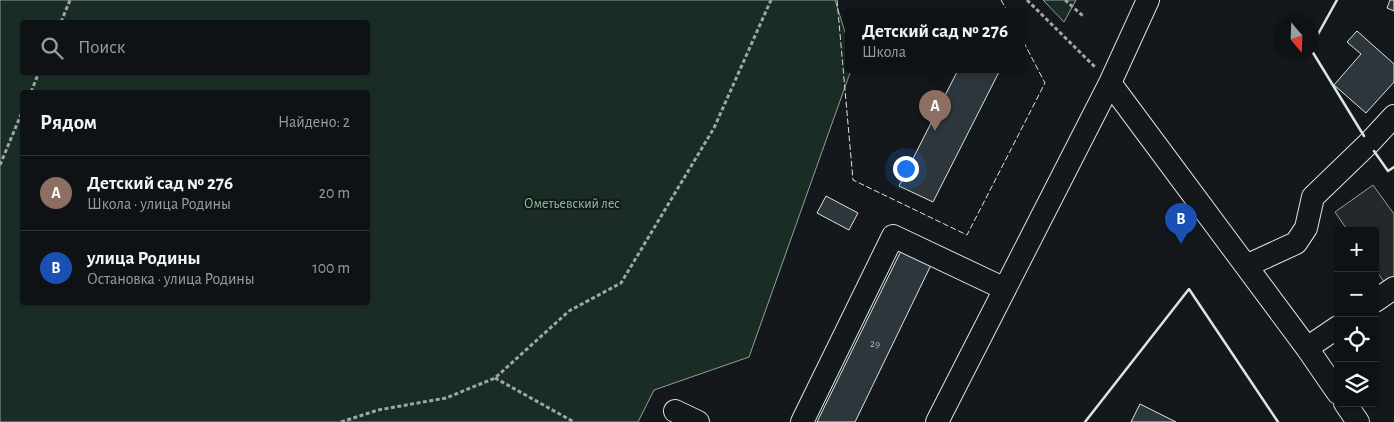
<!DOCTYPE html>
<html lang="ru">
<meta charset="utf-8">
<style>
body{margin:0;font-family:"Alegreya Sans",sans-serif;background:#1d2022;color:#f1f3f6}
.controls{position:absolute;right:15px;bottom:15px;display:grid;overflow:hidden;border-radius:5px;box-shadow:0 1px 4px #0004}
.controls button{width:45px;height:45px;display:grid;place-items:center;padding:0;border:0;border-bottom:1px solid #2f3234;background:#0f1215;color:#f1f3f6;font:25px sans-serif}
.compass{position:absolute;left:1274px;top:15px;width:45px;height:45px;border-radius:50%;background:#0f1215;box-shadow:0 1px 4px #0004;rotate:161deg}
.you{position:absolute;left:905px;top:168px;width:18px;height:18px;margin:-12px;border:4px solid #fff;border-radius:50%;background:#1a73e8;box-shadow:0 0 0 8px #1a73e833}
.badge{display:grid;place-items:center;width:32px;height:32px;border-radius:50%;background:#0b8043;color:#fff;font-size:16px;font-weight:700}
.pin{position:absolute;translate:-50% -41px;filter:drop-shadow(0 1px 2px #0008)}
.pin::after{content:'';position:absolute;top:26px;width:18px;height:15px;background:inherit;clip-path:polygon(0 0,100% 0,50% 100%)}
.popup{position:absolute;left:845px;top:8px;width:180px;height:65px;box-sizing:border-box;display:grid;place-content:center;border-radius:5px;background:#0f1215;filter:drop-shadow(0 1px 4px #0005);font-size:16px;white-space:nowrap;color:#9b9ea0}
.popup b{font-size:19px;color:#f1f3f6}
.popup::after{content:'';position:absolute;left:50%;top:100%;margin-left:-10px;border:10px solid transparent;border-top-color:#0f1215}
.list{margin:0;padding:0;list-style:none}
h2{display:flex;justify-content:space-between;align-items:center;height:65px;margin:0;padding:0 20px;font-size:21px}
h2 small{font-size:16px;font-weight:400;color:#9b9ea0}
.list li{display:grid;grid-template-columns:32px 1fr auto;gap:15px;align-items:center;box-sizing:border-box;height:75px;padding:0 20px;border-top:1px solid #2f3234}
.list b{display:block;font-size:19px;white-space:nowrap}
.list p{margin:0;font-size:16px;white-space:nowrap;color:#9b9ea0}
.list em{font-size:16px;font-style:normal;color:#9b9ea0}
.icon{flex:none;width:28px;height:28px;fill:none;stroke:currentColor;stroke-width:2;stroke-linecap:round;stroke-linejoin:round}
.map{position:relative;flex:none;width:1394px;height:422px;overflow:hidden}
.search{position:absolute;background:#0f1215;box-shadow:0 1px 4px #0004;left:20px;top:20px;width:350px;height:55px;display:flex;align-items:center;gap:12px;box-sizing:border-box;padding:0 18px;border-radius:5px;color:#9b9ea0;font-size:19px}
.panel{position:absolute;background:#0f1215;box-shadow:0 1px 4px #0004;left:20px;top:90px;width:350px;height:215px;border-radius:5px}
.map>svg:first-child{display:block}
.green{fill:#1a2d24;stroke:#939e99;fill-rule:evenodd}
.parking{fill:#24282b;stroke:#939e99}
.building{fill:#2c363c;stroke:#d8e6dc}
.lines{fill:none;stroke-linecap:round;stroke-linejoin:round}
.minor-casing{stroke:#d8e6dc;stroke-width:24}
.path{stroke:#9da8a2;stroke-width:3;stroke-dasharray:4 2.5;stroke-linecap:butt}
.minor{stroke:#14181c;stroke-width:22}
.fence{stroke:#d8e6dc;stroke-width:1;stroke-dasharray:6 2.5;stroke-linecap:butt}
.wall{stroke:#d8e6dc;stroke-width:2.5}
.labels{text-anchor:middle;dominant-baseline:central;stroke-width:4;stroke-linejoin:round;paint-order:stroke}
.number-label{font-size:11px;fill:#adbab4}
.park-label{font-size:14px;fill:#8ac095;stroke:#14181c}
</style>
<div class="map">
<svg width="1394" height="422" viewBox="0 0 1394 422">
<rect width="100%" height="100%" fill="#14181c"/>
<path class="green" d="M0,0H835L849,45V70H851L749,357L654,390L638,422H0ZM22,22H368V72H22ZM22,92H368V302H22Z
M1043,0H1076L1064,22Z"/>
<path class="parking" d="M1373,185L1394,214V296L1375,269V231H1348L1335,212Z"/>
<path class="building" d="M1390,0H1394V11L1387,8Z
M1357,31L1394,64V82L1366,113L1334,85L1361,54L1347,42Z
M958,70H1000L933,202L899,186Z
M826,196L858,213L849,230L817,213Z
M901,251L931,265L855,422H817Z
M1140,404L1176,422H1131Z"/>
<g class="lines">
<defs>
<path id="minor" d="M1110,83L1307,348L1338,393
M1246,266L1296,243L1306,228L1313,197L1369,143L1394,116
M1375,301L1394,288
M1307,348L1338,327
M1345,403L1358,422
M675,411L698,422
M802,422L893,236L1005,289
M937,422L1110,83L1148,0"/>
</defs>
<use href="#minor" class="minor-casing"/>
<path class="path" d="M1027,0L1096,68
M1065,0L1083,16
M61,22L70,0
M31,92L39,72
M0,165L22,112
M495,378L574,422
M341,422L378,410L446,398L495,378L569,311L621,283L714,128L771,0"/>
<use href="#minor" class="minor"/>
<path class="fence" d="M837,0L853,180L967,235L1045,83L1021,37
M1001,0L1008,12"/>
<path class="wall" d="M1312,45L1337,0
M1312,51L1364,136
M1374,151L1388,171L1394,167
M1085,422L1189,289L1278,422"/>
</g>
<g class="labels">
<g class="number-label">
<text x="875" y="343">29</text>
</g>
<g class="park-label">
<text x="572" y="204">Ометьевский лес</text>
</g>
</g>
</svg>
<div class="controls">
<button>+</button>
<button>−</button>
<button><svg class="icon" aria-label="locate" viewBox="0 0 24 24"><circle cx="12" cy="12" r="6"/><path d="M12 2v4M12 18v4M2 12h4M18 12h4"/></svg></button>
<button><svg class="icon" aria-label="layers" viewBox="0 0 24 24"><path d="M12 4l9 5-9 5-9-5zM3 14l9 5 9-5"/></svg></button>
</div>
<svg class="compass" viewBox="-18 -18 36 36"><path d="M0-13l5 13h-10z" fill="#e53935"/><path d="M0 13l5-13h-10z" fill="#9b9ea0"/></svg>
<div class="you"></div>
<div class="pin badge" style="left:935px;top:131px;background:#8d6e63">A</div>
<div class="popup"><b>Детский сад № 276</b>Школа</div>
<div class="pin badge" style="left:1181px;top:244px;background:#1a4fb4">B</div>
<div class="search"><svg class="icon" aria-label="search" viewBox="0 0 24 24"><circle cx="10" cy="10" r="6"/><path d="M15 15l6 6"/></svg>Поиск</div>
<section class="panel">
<h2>Рядом<small>Найдено: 2</small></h2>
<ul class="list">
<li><span class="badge" style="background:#8d6e63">A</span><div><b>Детский сад № 276</b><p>Школа · улица Родины</p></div><em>20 m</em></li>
<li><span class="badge" style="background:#1a4fb4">B</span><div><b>улица Родины</b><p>Остановка · улица Родины</p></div><em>100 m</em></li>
</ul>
</section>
</div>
